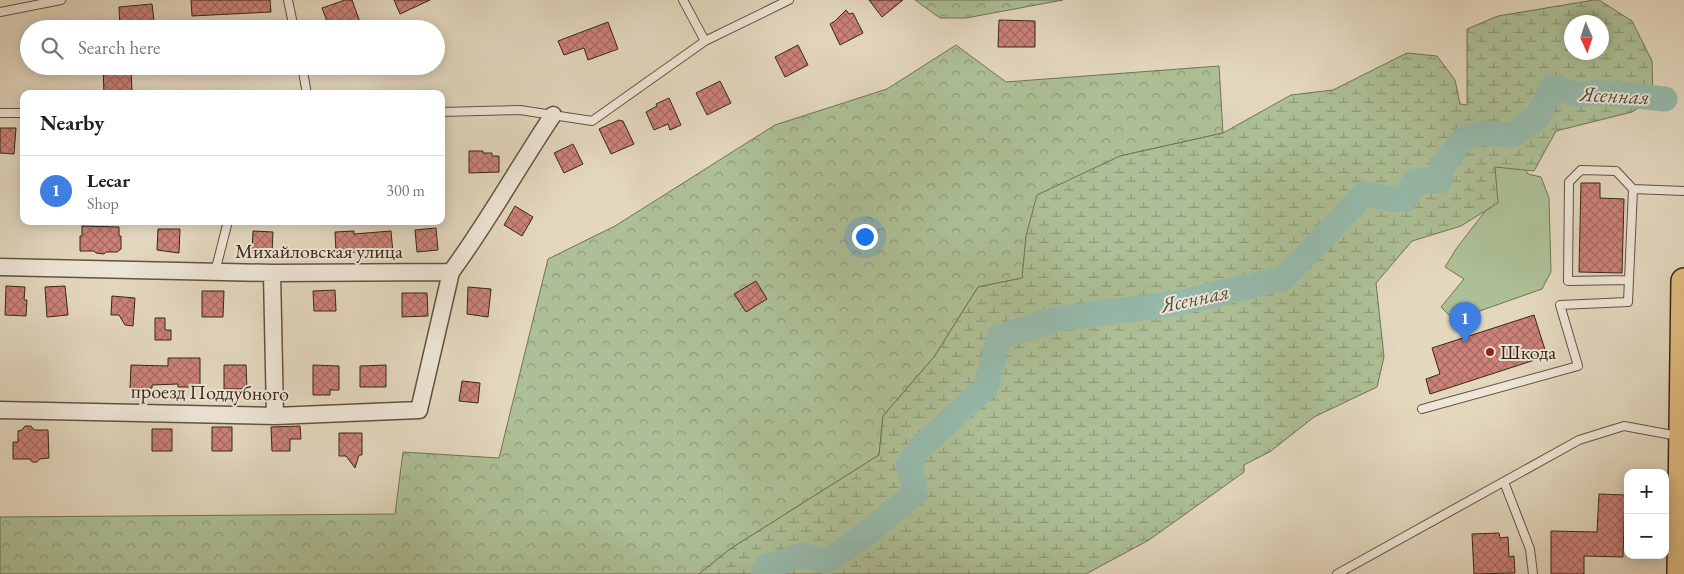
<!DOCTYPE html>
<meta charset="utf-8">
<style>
body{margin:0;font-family:"EB Garamond",serif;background:#f2f2f2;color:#222}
.controls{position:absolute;right:15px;bottom:15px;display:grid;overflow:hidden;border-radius:10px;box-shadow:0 2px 12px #0003}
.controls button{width:45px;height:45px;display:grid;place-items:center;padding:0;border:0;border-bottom:1px solid #e0e0e0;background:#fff;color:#222;font:25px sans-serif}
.compass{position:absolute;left:1564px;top:15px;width:45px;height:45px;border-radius:50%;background:#fff;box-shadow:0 2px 12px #0003;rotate:177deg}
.you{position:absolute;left:864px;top:236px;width:18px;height:18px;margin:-12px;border:4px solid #fff;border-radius:50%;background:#1a73e8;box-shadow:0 0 0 8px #1a73e833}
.badge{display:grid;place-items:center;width:32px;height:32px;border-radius:50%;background:#111827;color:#fff;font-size:16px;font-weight:700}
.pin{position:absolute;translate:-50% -41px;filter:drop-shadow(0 1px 2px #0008)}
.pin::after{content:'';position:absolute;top:26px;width:18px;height:15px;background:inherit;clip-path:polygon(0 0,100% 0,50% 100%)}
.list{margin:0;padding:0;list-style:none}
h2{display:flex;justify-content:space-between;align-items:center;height:65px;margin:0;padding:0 20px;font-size:21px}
h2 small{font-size:16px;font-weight:400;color:#767676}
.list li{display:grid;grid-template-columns:32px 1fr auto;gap:15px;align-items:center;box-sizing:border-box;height:70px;padding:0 20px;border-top:1px solid #e0e0e0}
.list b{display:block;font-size:19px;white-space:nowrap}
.list p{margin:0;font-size:16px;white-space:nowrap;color:#767676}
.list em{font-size:16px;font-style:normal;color:#767676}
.icon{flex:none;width:28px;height:28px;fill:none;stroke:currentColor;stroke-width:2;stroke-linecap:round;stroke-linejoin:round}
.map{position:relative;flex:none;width:1684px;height:574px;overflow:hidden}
.search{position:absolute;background:#fff;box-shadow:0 2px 12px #0003;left:20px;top:20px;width:425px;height:55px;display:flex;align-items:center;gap:12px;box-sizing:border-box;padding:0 18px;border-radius:28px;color:#767676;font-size:19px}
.panel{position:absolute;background:#fff;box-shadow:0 2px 12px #0003;left:20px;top:90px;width:425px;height:135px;border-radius:10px}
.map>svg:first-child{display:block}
.grass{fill:#adbf96;stroke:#727356}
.forest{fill:url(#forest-crowns);stroke:#727356}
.wetland{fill:url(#wetland-marsh);stroke:#727356;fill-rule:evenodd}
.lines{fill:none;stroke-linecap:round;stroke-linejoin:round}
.river{stroke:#96baab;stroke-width:25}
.building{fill:url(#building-cross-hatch);stroke:#382716}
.lane-casing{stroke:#635340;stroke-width:10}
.street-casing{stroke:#635340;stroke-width:19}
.primary-casing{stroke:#382716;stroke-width:28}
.lane{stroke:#ede5d5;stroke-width:8}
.street{stroke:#ede5d5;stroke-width:16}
.primary{stroke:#e2bc7f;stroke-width:25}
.poi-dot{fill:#8f2418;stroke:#ede5d5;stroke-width:2}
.labels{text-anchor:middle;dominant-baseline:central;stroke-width:4;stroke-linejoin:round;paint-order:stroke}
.street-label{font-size:20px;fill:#382716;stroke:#ede5d5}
.poi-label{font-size:20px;fill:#382716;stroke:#ede5d5;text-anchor:start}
.water-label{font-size:21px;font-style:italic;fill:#504c3b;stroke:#ede5d5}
</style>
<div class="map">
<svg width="1684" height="574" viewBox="0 0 1684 574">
<defs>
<pattern id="forest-crowns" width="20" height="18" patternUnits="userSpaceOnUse" patternTransform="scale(1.25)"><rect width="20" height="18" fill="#adbf96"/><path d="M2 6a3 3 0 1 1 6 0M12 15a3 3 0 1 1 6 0" fill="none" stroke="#8e9b79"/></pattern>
<pattern id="wetland-marsh" width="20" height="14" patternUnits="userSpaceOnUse" patternTransform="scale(1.25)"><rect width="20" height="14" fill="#adbf96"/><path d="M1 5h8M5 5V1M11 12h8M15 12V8" fill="none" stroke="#8e9b79"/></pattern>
<pattern id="building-cross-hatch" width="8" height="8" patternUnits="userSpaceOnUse" patternTransform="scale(1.25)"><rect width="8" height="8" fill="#cc8279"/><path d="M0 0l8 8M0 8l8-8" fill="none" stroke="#a76a62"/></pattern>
</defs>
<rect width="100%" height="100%" fill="#e3d7be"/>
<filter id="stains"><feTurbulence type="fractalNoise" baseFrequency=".004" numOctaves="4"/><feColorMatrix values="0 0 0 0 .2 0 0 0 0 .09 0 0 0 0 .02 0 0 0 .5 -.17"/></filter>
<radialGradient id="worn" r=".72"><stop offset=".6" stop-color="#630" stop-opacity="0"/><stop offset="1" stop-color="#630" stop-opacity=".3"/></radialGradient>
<path class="grass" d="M1517,154L1528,174L1541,177L1549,198L1551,272L1542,289L1454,320L1441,307L1464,279L1445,267L1456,249L1493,201L1487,164Z"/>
<path class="forest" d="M915,0H1063L966,18H940Z
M956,45L1006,82L1219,66L1223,133L1120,156L1026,236L1023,278L978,287L934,357L883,416L879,455L730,549L699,574H0V517L395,514L403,452L499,458L548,259L615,226L775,125L887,89Z"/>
<path class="wetland" d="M1594,0H1599L1632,21L1652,61L1653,99L1632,112L1556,131L1534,171L1495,167L1498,203L1461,226L1412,241L1376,283L1384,357L1377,387L1314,417L1271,451L1244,465V472L1149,540L1086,574H699L730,549L879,455L883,416L934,357L978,287L1022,278L1026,236L1037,195L1120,156L1223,133L1291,95L1333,90L1407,53L1437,56L1455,80L1460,104L1467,105V29L1498,16ZM1572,22H1602V52H1572Z"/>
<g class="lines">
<path class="river" d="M763,574L766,567L802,555L827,562L867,533L915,493L913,479L908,465L921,447L986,387L999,337L1057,319L1179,303L1284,278L1364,194L1390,199L1405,200L1414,181H1440L1442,166L1464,138L1484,133L1512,135L1538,117L1552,87L1579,95L1597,92L1665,99"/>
</g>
<path class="building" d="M191,0H270L271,12L192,16Z
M345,0H352L361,25L351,29H330L322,8Z
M394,0H430L400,14Z
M869,0H903L882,17Z
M152,4L155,29H120L119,7Z
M846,10L849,14L853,13L863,33L840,45L830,24L835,21Z
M999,20L1035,21V47H998Z
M608,22L618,49L588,60L584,48L564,55L558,41Z
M798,45L808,65L785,77L775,57Z
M103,66H131L132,94H104Z
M720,81L731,103L707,115L696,93Z
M669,98L681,125L670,130L668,124L654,130L646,112L657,106L656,104Z
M619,120L623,121L634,144L611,154L599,129Z
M0,128H16L14,154L0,153Z
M573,144L583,164L564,173L554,153Z
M469,151H483V153H492V156H499V172L469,173Z
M1581,183H1600V198L1624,199L1622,273L1579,272Z
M515,206L533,217L522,236L504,225Z
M82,226L119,227V236H121V249L117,252H106L104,254L96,253L94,251H80V236H82Z
M436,228L438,250L417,252L415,230Z
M158,229H180L179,253L157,250Z
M253,231L273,232L272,253L252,252Z
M354,231V234L391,231L393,253L372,254V251L336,253L335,232Z
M756,281L767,299L746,312L734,294Z
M6,286L25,287L24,300H27L26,316L5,315Z
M65,286L68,315L47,317L45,287Z
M468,287L491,289L488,317L467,314Z
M335,290L336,311H314L313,291Z
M202,291H224L223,317H202Z
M402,293H427L428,316L402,317Z
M112,296L135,298L133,326L125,325L119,315H111Z
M1534,315L1547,356L1430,394L1426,379L1440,374L1432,348Z
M155,318H165V330H171V340H155Z
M168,358H200V387H178V384L152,385V388H130L131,365L168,366Z
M224,365H246L247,389H224Z
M313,365L339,366V390H330V395H313Z
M386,365V387H360V366Z
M462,381L480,383L478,403L459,401Z
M25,426H31L34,430H48L49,458L40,459L37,462H32L30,459H13V442H18V431L22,430Z
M300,426L301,439H290V451H272L271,427Z
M212,427H232V451H212Z
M152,429H172V451H152Z
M339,433H362V455H359L355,468L346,456H339Z
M1599,494L1625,495L1623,557L1584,556V574H1551V531L1597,532Z
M1499,533L1500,538L1508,537L1509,557L1514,556L1515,573L1474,574L1472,534Z"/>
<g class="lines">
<defs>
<path id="lane" d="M288,0L294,29
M683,0L705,41
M0,12L61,0
M302,66L307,94
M441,112L520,110L592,121L705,41L789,0
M0,113H24
M215,272L228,221
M1629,280L1568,281L1569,182L1581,170L1616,171L1633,189L1684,191
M1422,409L1578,366L1560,305L1628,302L1633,189
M1504,482L1530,549L1533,574
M1337,574L1579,440L1624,426L1678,436"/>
<path id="street" d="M0,267L272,273L451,272C488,222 518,167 553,115
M272,273L275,416
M0,410L275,416L419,410L451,272"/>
<path id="primary" d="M1680,574L1684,281"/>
</defs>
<use href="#lane" class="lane-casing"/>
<use href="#street" class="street-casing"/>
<use href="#primary" class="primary-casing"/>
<use href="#lane" class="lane"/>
<use href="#street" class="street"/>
<use href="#primary" class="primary"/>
</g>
<circle class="poi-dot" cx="1490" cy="352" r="5"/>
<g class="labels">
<g class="street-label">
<text x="319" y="251">Михайловская улица</text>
<text transform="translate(210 392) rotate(1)">проезд Поддубного</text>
</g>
<g class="poi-label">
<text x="1500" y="352">Шкода</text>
</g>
<g class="water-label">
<text transform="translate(1615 95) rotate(3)">Ясенная</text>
<text transform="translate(1195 298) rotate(-12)">Ясенная</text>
</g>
</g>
<rect width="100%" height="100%" filter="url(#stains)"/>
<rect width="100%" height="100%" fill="url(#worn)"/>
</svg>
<div class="controls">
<button>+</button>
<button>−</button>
</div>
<svg class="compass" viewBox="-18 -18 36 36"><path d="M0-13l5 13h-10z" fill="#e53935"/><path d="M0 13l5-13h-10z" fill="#767676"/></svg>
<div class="you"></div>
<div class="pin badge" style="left:1465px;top:343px;background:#3f7fe0">1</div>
<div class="search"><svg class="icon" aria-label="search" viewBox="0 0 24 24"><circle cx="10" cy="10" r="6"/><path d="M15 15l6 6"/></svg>Search here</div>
<section class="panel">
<h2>Nearby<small></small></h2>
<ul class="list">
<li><span class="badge" style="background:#3f7fe0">1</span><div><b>Lecar</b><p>Shop</p></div><em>300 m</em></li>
</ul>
</section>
</div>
